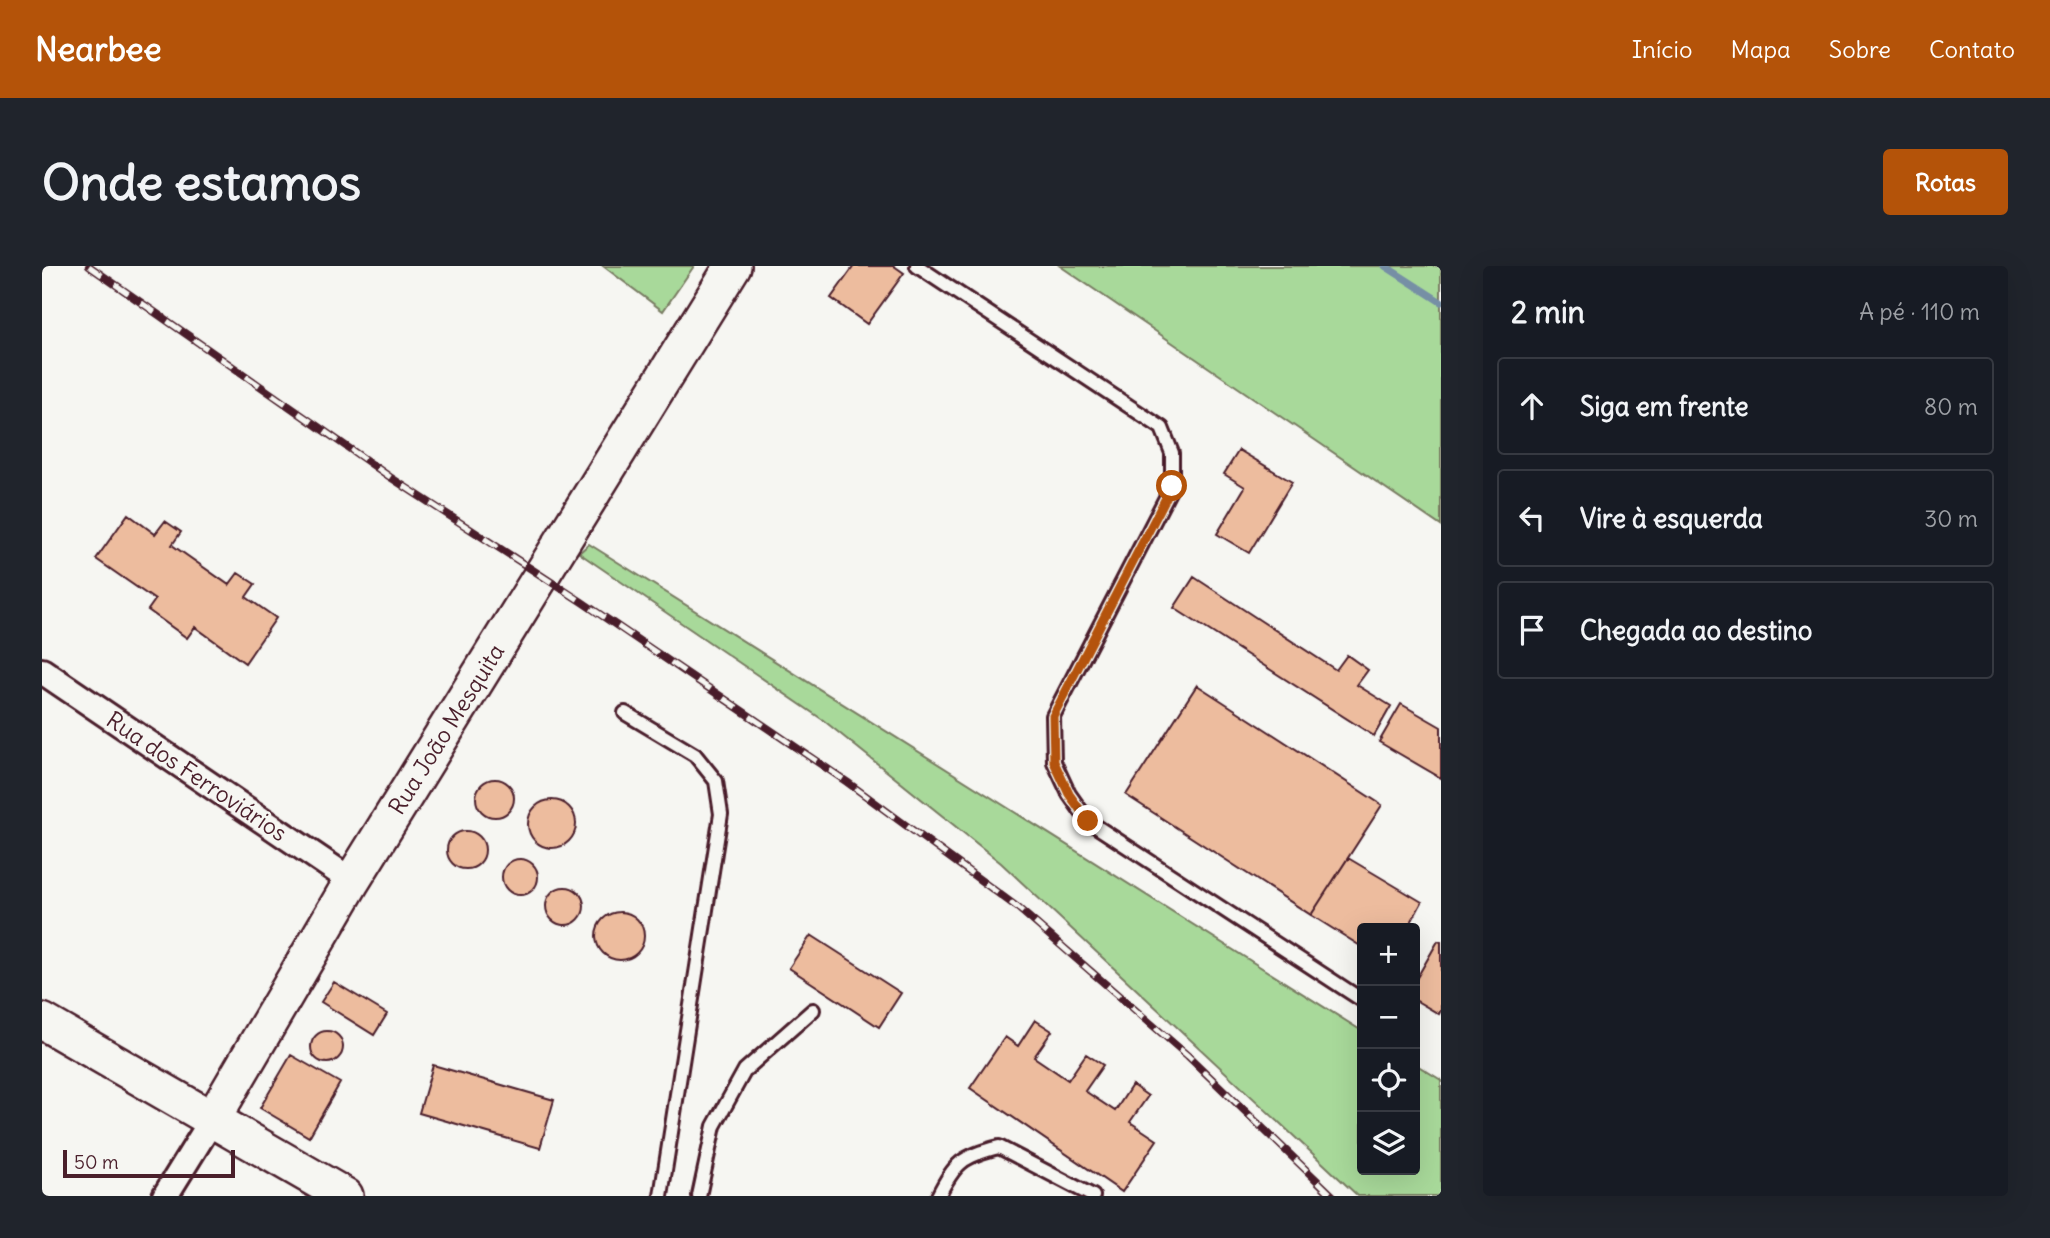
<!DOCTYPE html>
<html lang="pt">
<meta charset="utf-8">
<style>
body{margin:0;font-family:Delius,sans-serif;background:#20242c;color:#f1f3f6}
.controls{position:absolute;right:21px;bottom:21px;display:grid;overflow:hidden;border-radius:7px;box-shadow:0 7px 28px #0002}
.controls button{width:63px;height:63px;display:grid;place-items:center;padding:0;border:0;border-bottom:2px solid #363941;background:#171b24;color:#f1f3f6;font:35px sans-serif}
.scale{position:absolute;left:21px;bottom:18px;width:172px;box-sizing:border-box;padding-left:7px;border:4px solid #4a1f2b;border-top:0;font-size:19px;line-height:24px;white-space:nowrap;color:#4a1f2b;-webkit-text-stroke:5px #f6f6f2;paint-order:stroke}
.stop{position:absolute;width:21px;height:21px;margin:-16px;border:5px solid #b45309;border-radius:50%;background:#fff}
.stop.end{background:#b45309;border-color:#fff;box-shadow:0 2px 7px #0008}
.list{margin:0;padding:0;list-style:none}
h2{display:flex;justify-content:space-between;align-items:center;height:91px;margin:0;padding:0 28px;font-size:30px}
h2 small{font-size:23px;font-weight:400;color:#9ea1a6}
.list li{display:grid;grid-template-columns:46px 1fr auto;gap:21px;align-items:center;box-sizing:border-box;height:98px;margin:0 14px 14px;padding:0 14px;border:2px solid #363941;border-radius:7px}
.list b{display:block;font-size:26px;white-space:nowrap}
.list em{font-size:23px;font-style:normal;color:#9ea1a6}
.icon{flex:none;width:38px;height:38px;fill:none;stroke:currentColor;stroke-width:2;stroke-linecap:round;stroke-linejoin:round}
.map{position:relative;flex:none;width:1399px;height:930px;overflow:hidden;border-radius:7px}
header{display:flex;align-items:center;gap:42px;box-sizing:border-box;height:98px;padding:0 35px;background:#b45309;color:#fff}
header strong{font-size:33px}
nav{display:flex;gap:38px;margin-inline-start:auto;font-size:24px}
.intro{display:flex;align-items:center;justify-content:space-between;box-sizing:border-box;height:168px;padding:0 42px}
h1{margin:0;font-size:49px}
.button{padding:18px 32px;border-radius:7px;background:#b45309;color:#fff;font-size:24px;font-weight:700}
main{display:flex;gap:42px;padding:0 42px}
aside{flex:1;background:#171b24;border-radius:7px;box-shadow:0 7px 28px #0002}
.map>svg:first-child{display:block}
.green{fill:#a8d99a;stroke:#797c62;stroke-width:2}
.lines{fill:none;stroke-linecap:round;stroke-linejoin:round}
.stream{stroke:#768fa5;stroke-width:7}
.building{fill:#edbc9e;stroke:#4a1f2b;stroke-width:2}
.lane-casing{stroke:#4a1f2b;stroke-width:18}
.street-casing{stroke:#4a1f2b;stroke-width:30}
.secondary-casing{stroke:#4a1f2b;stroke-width:40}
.lane{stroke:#f6f6f2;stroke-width:12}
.street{stroke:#f6f6f2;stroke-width:24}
.secondary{stroke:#f6f6f2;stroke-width:35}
.rail-casing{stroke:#4a1f2b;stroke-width:8}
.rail{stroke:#f6f6f2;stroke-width:5;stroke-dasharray:16;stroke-linecap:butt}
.route{stroke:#b45309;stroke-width:9}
.labels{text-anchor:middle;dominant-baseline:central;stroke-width:5;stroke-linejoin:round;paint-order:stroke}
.street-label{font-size:23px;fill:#4a1f2b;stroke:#f6f6f2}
</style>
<header>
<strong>Nearbee</strong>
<nav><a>Início</a><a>Mapa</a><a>Sobre</a><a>Contato</a></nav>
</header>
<div class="intro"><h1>Onde estamos</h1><a class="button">Rotas</a></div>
<main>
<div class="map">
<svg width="1399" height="930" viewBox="0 0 1399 930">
<rect width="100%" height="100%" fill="#f6f6f2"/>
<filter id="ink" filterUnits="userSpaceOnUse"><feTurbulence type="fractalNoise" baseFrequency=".0143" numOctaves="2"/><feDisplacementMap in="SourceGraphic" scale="14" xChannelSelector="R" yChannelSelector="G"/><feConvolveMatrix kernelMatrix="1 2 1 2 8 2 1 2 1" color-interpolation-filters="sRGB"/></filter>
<g filter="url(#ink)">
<path class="green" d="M561,0H652L621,45Z
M1018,0H1399V260Z
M547,278L1320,765V904H1373V798L1399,814V930H1316L959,597L781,454L537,287Z"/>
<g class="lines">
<path class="stream" d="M1343,0L1399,36"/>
</g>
<path class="building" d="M812,0H852L862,7L825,58L789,32Z
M1197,184L1250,216L1207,287L1175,268L1203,221L1182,208Z
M86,248L113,268L123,255L139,266L130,279L187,319L196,307L213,318L204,331L234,352L203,397L153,361L145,372L106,344L113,334L54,293Z
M1152,311L1294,404L1305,389L1326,404L1315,419L1349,440L1332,470L1132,342Z
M1155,419L1340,539L1269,649L1084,529Z
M1359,438L1399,461V512L1337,476Z
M434 532a19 19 0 1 1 38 0a19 19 0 1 1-38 0Z
M486 558a24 24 0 1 1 48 0a24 24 0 1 1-48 0Z
M405 584a19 19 0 1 1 38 0a19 19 0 1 1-38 0Z
M1306,592L1380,636L1366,662H1320V681L1269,649Z
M460 611a18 18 0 1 1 36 0a18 18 0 1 1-36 0Z
M504 640a19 19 0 1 1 38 0a19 19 0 1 1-38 0Z
M554 670a24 24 0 1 1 48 0a24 24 0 1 1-48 0Z
M769,669L859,727L837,761L747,702Z
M1396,675L1399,676V744L1397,748L1373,734V715Z
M292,716L345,748L332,769L279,736Z
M993,754L1010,765L992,791L1026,814L1044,788L1061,799L1043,825L1073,845L1090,819L1106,830L1088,856L1115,874L1080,926L928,822L963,771L976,780Z
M269 781a16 16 0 1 1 32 0a16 16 0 1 1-32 0Z
M249,789L298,817L267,871L218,842Z
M391,799L512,834L498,882L377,847Z"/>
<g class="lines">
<defs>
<path id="lane" d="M875,0L1120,162L1130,187V220L1011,450L1012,496L1027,528L1046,555L1320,734
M583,447L653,489L674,515L679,548L619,930
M657,930L672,860L703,804L771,744
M896,930C913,897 920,890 957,881L1051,930"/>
<path id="street" d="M0,405L310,615
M123,930L170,854"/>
<path id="secondary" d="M0,755L303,930
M170,854L310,615L691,0"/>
</defs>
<use href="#lane" class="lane-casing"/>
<use href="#street" class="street-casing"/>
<use href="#secondary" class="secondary-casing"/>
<use href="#lane" class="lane"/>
<use href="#street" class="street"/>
<use href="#secondary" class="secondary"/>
<defs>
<path id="rail" d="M47,0L348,211L540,336L805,516L975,641L1146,790L1291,930"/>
</defs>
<use href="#rail" class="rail-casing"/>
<use href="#rail" class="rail"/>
</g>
</g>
<g class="lines" filter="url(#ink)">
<path class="route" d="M1046,555L1027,528L1012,496L1011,450L1130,220"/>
</g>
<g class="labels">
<g class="street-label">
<text transform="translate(404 463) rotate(-58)">Rua João Mesquita</text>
<text transform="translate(155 510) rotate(34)">Rua dos Ferroviários</text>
</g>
</g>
</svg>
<div class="controls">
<button>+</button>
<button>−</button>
<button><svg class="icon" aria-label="locate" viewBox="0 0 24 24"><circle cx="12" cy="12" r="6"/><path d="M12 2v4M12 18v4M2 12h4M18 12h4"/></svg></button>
<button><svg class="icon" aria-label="layers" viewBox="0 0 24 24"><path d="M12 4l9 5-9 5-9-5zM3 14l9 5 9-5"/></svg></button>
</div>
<div class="scale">50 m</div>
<div class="stop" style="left:1130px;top:220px"></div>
<div class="stop end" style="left:1046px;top:555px"></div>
</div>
<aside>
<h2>2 min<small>A pé · 110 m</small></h2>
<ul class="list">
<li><svg class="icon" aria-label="ahead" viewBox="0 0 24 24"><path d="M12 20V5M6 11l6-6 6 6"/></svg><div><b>Siga em frente</b></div><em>80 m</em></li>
<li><svg class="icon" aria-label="left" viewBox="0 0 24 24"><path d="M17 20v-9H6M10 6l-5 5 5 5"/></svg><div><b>Vire à esquerda</b></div><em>30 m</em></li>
<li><svg class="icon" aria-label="arrive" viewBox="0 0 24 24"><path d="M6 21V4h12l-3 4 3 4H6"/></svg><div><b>Chegada ao destino</b></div></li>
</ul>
</aside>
</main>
